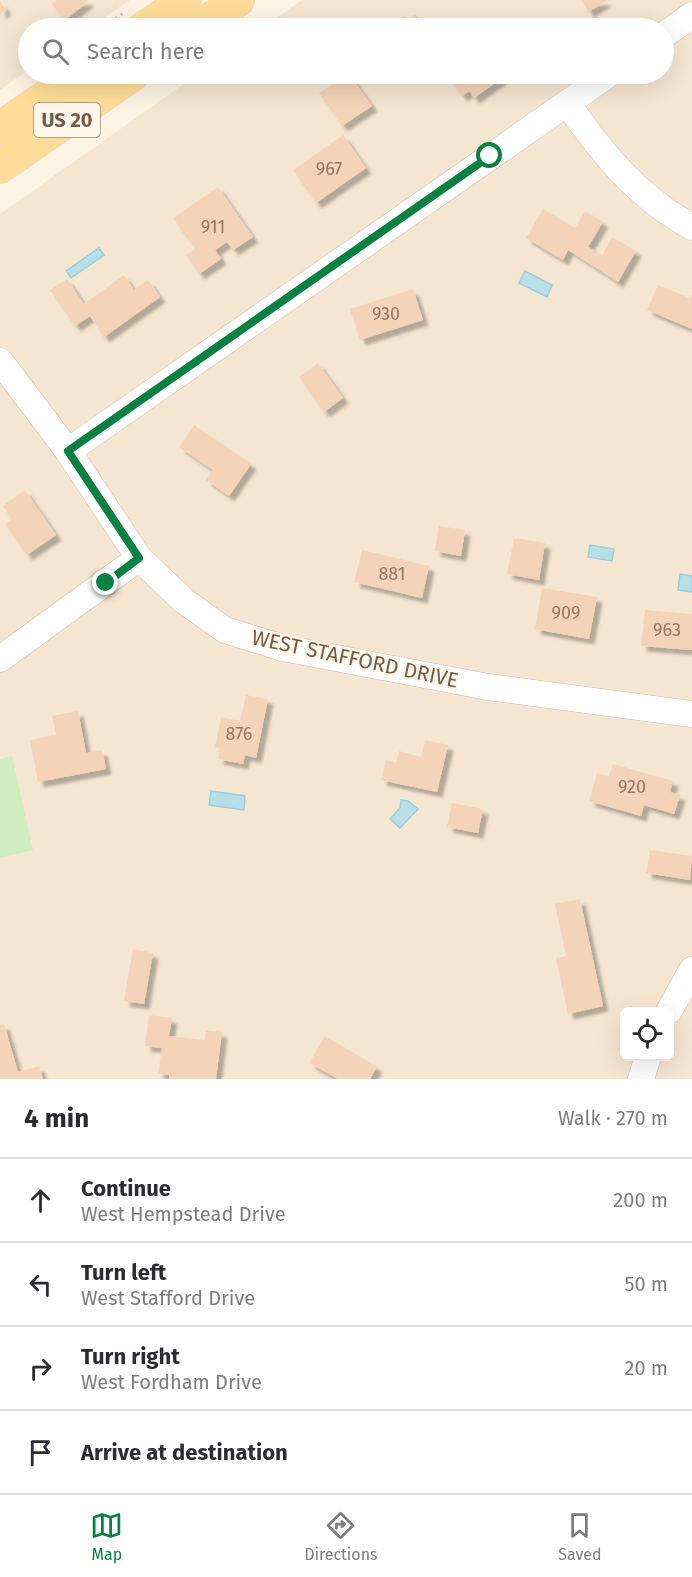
<!DOCTYPE html>
<meta charset="utf-8">
<style>
body{margin:0;font-family:"Fira Sans",sans-serif;background:#f2f2f3;color:#2b2b33}
.controls{position:absolute;right:18px;bottom:18px;display:grid;overflow:hidden;border-radius:9px;box-shadow:0 6px 24px #0002}
.controls button{width:54px;height:54px;display:grid;place-items:center;padding:0;border:0;border-bottom:2px solid #e1e1e2;background:#fff;color:#2b2b33;font:30px sans-serif}
.stop{position:absolute;width:18px;height:18px;margin:-14px;border:4px solid #0b8043;border-radius:50%;background:#fff}
.stop.end{background:#0b8043;border-color:#fff;box-shadow:0 2px 6px #0008}
.list{margin:0;padding:0;list-style:none}
h2{display:flex;justify-content:space-between;align-items:center;height:78px;margin:0;padding:0 24px;font-size:26px}
h2 small{font-size:20px;font-weight:400;color:#7c7c81}
.list li{display:grid;grid-template-columns:39px 1fr auto;gap:18px;align-items:center;box-sizing:border-box;height:84px;padding:0 24px;border-top:2px solid #e1e1e2}
.list b{display:block;font-size:22px;white-space:nowrap}
.list p{margin:0;font-size:20px;white-space:nowrap;color:#7c7c81}
.list em{font-size:20px;font-style:normal;color:#7c7c81}
.icon{flex:none;width:33px;height:33px;fill:none;stroke:currentColor;stroke-width:2;stroke-linecap:round;stroke-linejoin:round}
.map{position:relative;flex:none;width:692px;height:1079px;overflow:hidden}
.search{position:absolute;background:#fff;box-shadow:0 6px 24px #0002;left:18px;right:18px;top:18px;height:66px;display:flex;align-items:center;gap:15px;box-sizing:border-box;padding:0 21px;border-radius:33px;color:#7c7c81;font-size:22px}
.sheet{height:414px;background:#fff}
nav{display:flex;justify-content:space-around;align-items:center;box-sizing:border-box;height:84px;border-top:2px solid #e1e1e2;background:#fff;font-size:16px;color:#7c7c81}
nav a{display:grid;justify-items:center;gap:3px}
nav .on{color:#0b8043}
.map>svg:first-child{display:block}
.residential{fill:#f5e6d1;fill-rule:evenodd}
.green{fill:#d0ecc1}
.water{fill:#b7dfe8;stroke:#9cceda;stroke-width:1.5}
.building{fill:#f4d3b9;filter:url(#shadow)}
.lines{fill:none;stroke-linecap:round;stroke-linejoin:round}
.minor-casing{stroke:#d1beac;stroke-width:27}
.major-casing{stroke:#ded7d3;stroke-width:34}
.path{stroke:#d9b69c;stroke-width:3;stroke-dasharray:1.5 4.5;stroke-linecap:butt}
.minor{stroke:#fff;stroke-width:26}
.major{stroke:#ffdd98;stroke-width:33}
.route{stroke:#0b8043;stroke-width:8}
.labels{text-anchor:middle;dominant-baseline:central;stroke-width:4.5;stroke-linejoin:round;paint-order:stroke}
.number-label{font-size:18px;fill:#967864}
.shield{fill:#fff8ea;stroke:#a08979;stroke-width:1.5}
.shield-label{font-size:20px;font-weight:bold;fill:#775a48}
.street-label{font-size:21px;fill:#775a48;stroke:#fff8ea}
</style>
<div class="map">
<svg width="692" height="1079" viewBox="0 0 692 1079">
<defs>
<filter id="shadow"><feDropShadow dx="5.5" dy="5.5" stdDeviation="1.5" flood-color="#0004"/></filter>
</defs>
<rect width="100%" height="100%" fill="#fdf4e3"/>
<path class="residential" d="M0,0H130L89,28H28V70L0,90Z
M302,0H692V1079H0V214L198,74H664V28H262ZM624,1011H670V1056H624Z"/>
<path class="green" d="M12,756L33,850L0,858V759Z"/>
<path class="water" d="M99,248L104,255L71,278L66,271Z
M525,271L552,285L547,297L519,283Z
M590,545L614,549L612,561L588,557Z
M680,574L692,576V592L678,590Z
M211,791L245,796L244,810L209,805Z
M401,800L408,801L418,809L400,828L390,819L400,808Z"/>
<path class="building" d="M57,0H87L88,2L65,20L52,4Z
M581,0H607L589,12Z
M0,1L6,10L0,14Z
M415,14L425,28H387L405,16L407,20Z
M349,74L372,106L342,126L319,93Z
M439,74H503L505,76L474,98L469,91L462,96L446,74L442,77Z
M343,135L366,168L316,203L293,170Z
M218,187L253,237L233,250L227,242L215,250L221,259L199,274L186,255L195,249L173,218Z
M543,209L575,228L585,211L603,222L588,247L602,255L612,237L636,251L618,282L568,250L563,260L526,238Z
M124,275L134,290L148,280L160,297L104,337L90,316L75,326L50,290L67,279L84,304Z
M658,285L690,298L692,294V329L647,310Z
M413,289L423,320L360,340L350,309Z
M318,363L343,398L324,412L299,377Z
M194,425L251,464L229,496L206,480L213,470L179,447Z
M25,490L56,535L27,555L5,524L12,519L3,506Z
M439,526L465,530L461,556L435,551Z
M514,538L545,543L539,580L507,574Z
M362,550L429,566L422,598L354,582Z
M542,588L597,597L589,639L535,629Z
M645,610L692,614V650L641,646Z
M246,695L268,699L256,758L245,755L243,764L218,759L220,748L215,747L221,717L240,721Z
M78,711L86,753L102,750L106,769L38,782L30,740L56,735L52,716Z
M425,740L448,745L437,792L381,780L386,760L396,763L399,751L421,757Z
M613,764L673,781L670,792L680,795L674,814L644,805L641,816L589,801L597,773L609,776Z
M452,803L483,809L478,833L447,827Z
M650,850L692,856L690,880L646,873Z
M580,899L603,1006L568,1014L556,958L566,956L555,904Z
M133,949L153,953L144,1004L124,1001Z
M149,1015L172,1018L169,1036L205,1040L206,1030L222,1032L216,1079H169V1075L158,1073L162,1048L145,1046Z
M4,1024L18,1072L39,1066L43,1079H0V1025Z
M325,1036L377,1067L370,1079H338L309,1063Z"/>
<g class="lines">
<defs>
<path id="minor" d="M664,35L692,15
M567,103C602,153 637,197 692,227
M0,361L68,451L139,558L184,601L225,630L283,648L488,687L692,714
M68,451L609,74
M0,659L139,558
M669,1011L692,970
M641,1079L648,1056"/>
<path id="major" d="M144,28L185,0
M198,28L238,0
M0,128L79,74
M0,167L133,74"/>
</defs>
<use href="#minor" class="minor-casing"/>
<use href="#major" class="major-casing"/>
<path class="path" d="M101,28L123,13"/>
<use href="#minor" class="minor"/>
<use href="#major" class="major"/>
</g>
<g class="lines">
<path class="route" d="M106,583L139,558L68,451L490,156"/>
</g>
<g class="labels">
<g class="number-label">
<text x="329" y="169">967</text>
<text x="213" y="227">911</text>
<text x="386" y="314">930</text>
<text x="392" y="574">881</text>
<text x="566" y="613">909</text>
<text x="667" y="630">963</text>
<text x="239" y="734">876</text>
<text x="632" y="787">920</text>
</g>
<rect class="shield" x="34" y="103" width="66" height="34" rx="4.5"/>
<g class="shield-label">
<text x="67" y="120">US 20</text>
</g>
<g class="street-label">
<text transform="translate(355 659) rotate(12)">WEST STAFFORD DRIVE</text>
</g>
</g>
</svg>
<div class="controls">
<button><svg class="icon" aria-label="locate" viewBox="0 0 24 24"><circle cx="12" cy="12" r="6"/><path d="M12 2v4M12 18v4M2 12h4M18 12h4"/></svg></button>
</div>
<div class="stop" style="left:490px;top:156px"></div>
<div class="stop end" style="left:106px;top:583px"></div>
<div class="search"><svg class="icon" aria-label="search" viewBox="0 0 24 24"><circle cx="10" cy="10" r="6"/><path d="M15 15l6 6"/></svg>Search here</div>
</div>
<section class="sheet">
<h2>4 min<small>Walk · 270 m</small></h2>
<ul class="list">
<li><svg class="icon" aria-label="ahead" viewBox="0 0 24 24"><path d="M12 20V5M6 11l6-6 6 6"/></svg><div><b>Continue</b><p>West Hempstead Drive</p></div><em>200 m</em></li>
<li><svg class="icon" aria-label="left" viewBox="0 0 24 24"><path d="M17 20v-9H6M10 6l-5 5 5 5"/></svg><div><b>Turn left</b><p>West Stafford Drive</p></div><em>50 m</em></li>
<li><svg class="icon" aria-label="right" viewBox="0 0 24 24"><path d="M7 20v-9h11M14 6l5 5-5 5"/></svg><div><b>Turn right</b><p>West Fordham Drive</p></div><em>20 m</em></li>
<li><svg class="icon" aria-label="arrive" viewBox="0 0 24 24"><path d="M6 21V4h12l-3 4 3 4H6"/></svg><div><b>Arrive at destination</b></div></li>
</ul>
</section>
<nav>
<a class="on"><svg class="icon" aria-label="map" viewBox="0 0 24 24"><path d="M3 6l6-2 6 2 6-2v14l-6 2-6-2-6 2zM9 4v14M15 6v14"/></svg>Map</a>
<a><svg class="icon" aria-label="directions" viewBox="0 0 24 24"><path d="M12 3l9 9-9 9-9-9zM9 14v-3h6M13 9l2 2-2 2"/></svg>Directions</a>
<a><svg class="icon" aria-label="saved" viewBox="0 0 24 24"><path d="M7 4h10v16l-5-4-5 4z"/></svg>Saved</a>
</nav>
